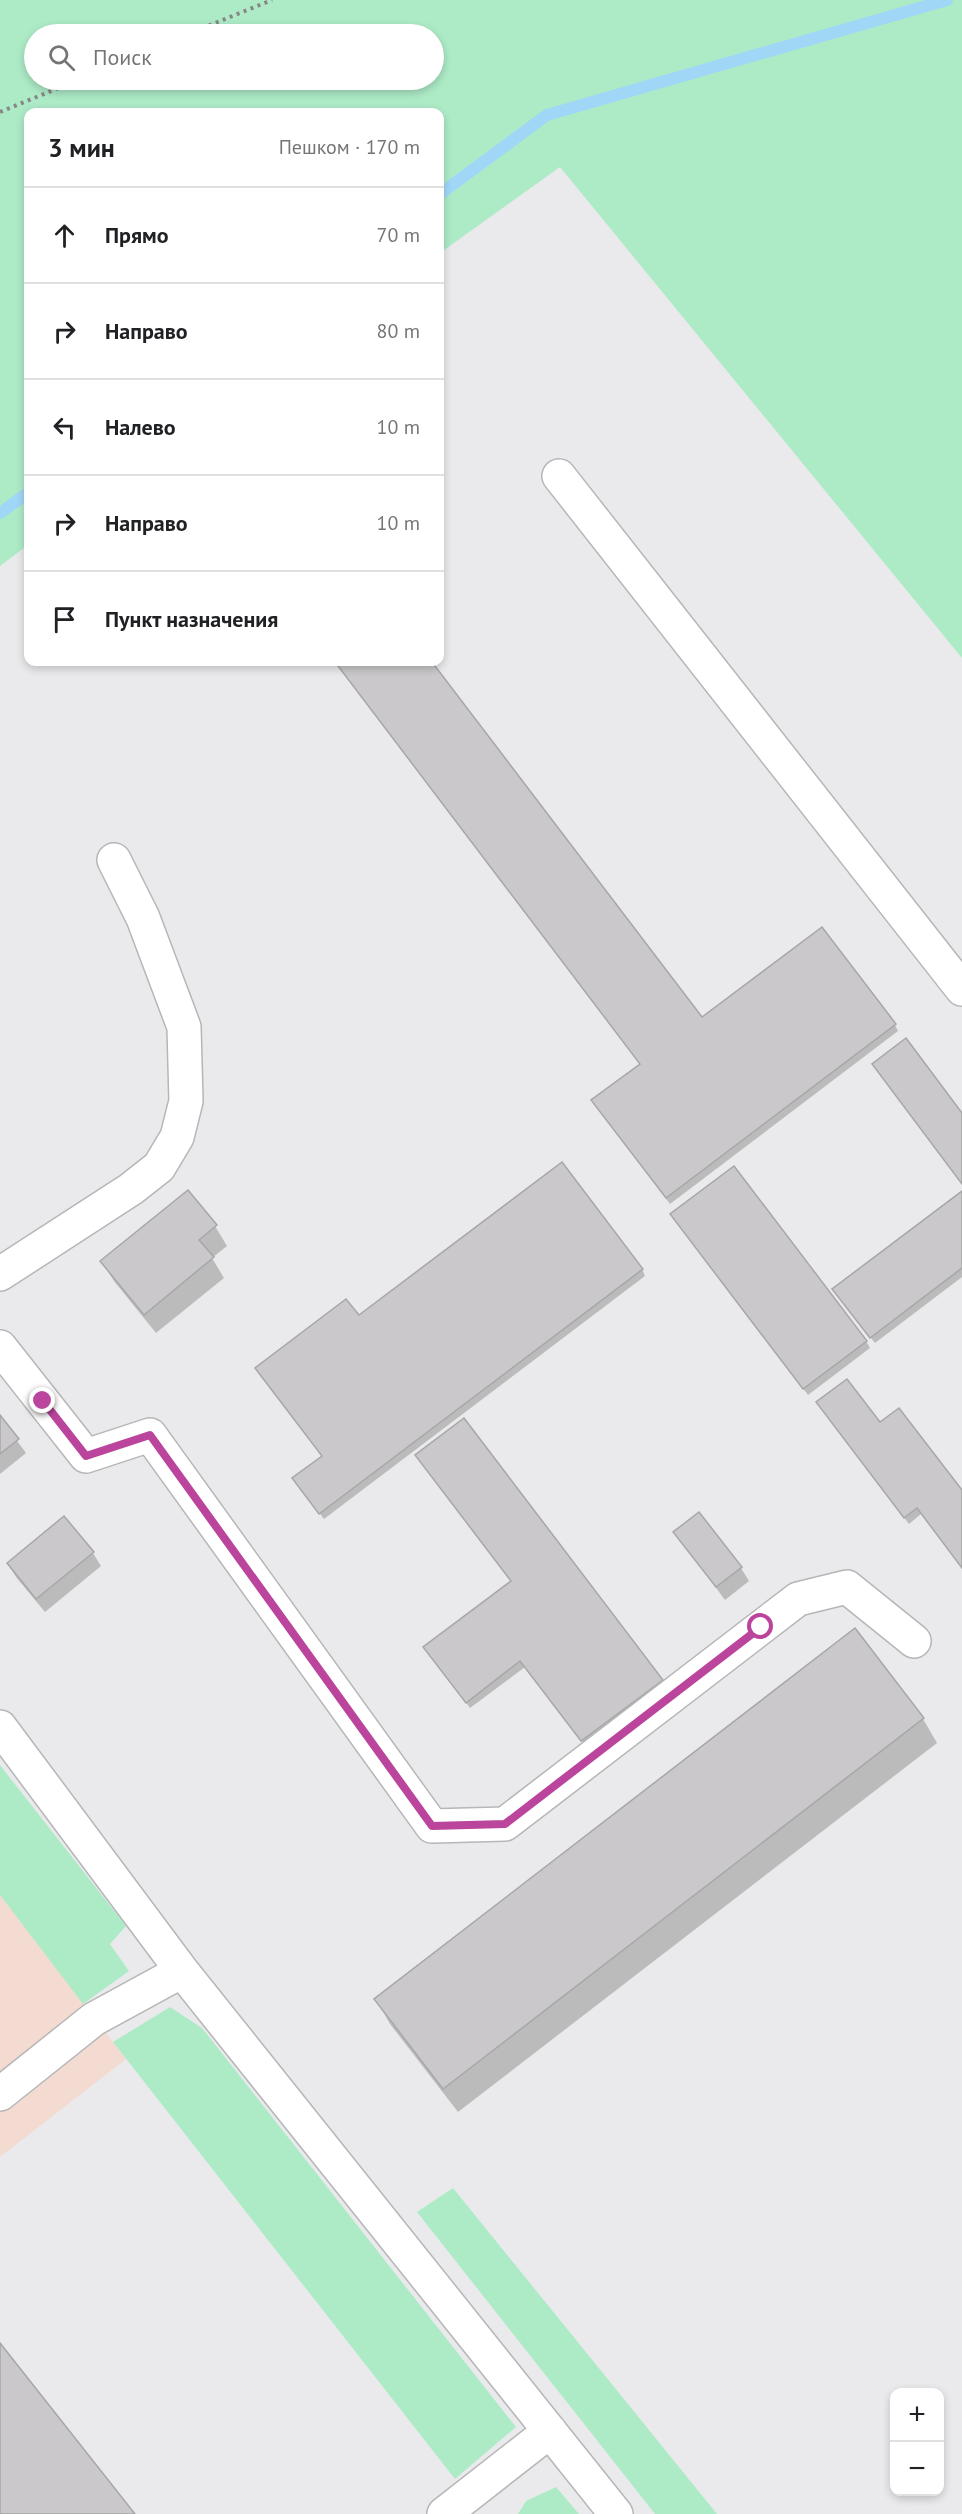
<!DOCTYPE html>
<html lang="ru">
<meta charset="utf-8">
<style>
body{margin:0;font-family:"PT Sans",sans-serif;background:#f6f6f6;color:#202124}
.controls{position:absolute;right:18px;bottom:18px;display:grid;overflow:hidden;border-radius:12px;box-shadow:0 3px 9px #0003}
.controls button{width:54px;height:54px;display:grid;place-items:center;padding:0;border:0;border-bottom:2px solid #e0e0e0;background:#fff;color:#202124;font:30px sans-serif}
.stop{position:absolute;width:18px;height:18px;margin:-14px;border:4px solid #bb459c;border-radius:50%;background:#fff}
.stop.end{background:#bb459c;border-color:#fff;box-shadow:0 2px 6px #0008}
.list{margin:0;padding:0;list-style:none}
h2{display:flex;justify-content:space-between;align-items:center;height:78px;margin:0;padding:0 24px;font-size:26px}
h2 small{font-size:20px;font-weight:400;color:#757577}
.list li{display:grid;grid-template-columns:39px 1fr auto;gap:18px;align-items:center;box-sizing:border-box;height:96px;padding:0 24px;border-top:2px solid #e0e0e0}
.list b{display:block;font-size:22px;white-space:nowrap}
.list em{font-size:20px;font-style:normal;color:#757577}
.icon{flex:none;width:33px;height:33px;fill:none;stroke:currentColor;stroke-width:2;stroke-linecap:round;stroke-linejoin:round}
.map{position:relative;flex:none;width:962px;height:2514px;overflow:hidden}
.search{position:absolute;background:#fff;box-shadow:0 3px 9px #0003;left:24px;top:24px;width:420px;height:66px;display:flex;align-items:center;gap:15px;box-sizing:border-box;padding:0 21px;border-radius:33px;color:#757577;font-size:22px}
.panel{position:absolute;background:#fff;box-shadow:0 3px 9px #0003;left:24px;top:108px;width:420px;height:558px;border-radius:12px}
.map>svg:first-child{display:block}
.commercial{fill:#f3dbd2}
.green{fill:#adebc7;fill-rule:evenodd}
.shadow{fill:#0003}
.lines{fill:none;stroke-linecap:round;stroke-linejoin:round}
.stream{stroke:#a0d7f7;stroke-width:12}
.building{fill:#cac8ca;stroke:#a7a6a8;stroke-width:1.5}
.minor-casing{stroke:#b6b6b8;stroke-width:36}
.path{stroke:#878788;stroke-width:4;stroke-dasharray:3 4.5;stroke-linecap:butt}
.minor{stroke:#fff;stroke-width:33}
.route{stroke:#bb459c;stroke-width:8}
</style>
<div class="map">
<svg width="962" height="2514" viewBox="0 0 962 2514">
<rect width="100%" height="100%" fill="#eaeaec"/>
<path class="commercial" d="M0,1895L126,2059L0,2157Z"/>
<path class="green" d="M0,0H962V658L560,167L440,253V112H28V545L0,566ZM434,34V80H34V34Z
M0,1765L126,1926L110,1944L129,1971L83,2004L0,1895Z
M170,2007L202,2028L516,2427L455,2479L113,2042Z
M453,2188L717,2514H655L417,2212Z
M556,2487L579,2514H518L526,2501Z"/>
<path class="shadow" d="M336,662H431L702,1019L895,1025L898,1031L670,1204L597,1107L642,1065Z
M962,1193V1277L875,1343L838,1295Z
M676,1221L866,1341L870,1348L808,1395Z
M215,1226L227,1246L212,1258L224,1278L156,1333L114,1281L102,1262Z
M642,1269L645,1276L324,1519L298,1485L323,1457Z
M822,1409L880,1424L962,1493V1567L921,1514L909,1524Z
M0,1418L26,1453L0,1474Z
M421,1462L661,1681L665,1687L586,1747L525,1667L470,1708L429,1654L512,1582Z
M64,1518L93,1553L101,1566L45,1612L16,1577L8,1564Z
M675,1533L741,1568L749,1581L725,1600Z
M855,1630L923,1719L937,1743L458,2112L390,2024L376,1999Z"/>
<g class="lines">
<path class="stream" d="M440,194L547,115L947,0
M0,513L28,493"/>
</g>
<path class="building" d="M335,662H432L702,1017L822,927L896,1024L666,1198L591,1100L640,1064Z
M906,1038L962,1113V1184L872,1064Z
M562,1162L643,1269L319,1514L292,1478L322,1456L255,1368L346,1299L359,1315Z
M734,1166L867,1341L803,1389L670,1214Z
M188,1190L217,1225L199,1240L214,1257L144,1315L100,1261Z
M962,1191V1268L870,1338L832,1289Z
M847,1379L880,1422L899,1408L962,1490V1568L917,1508L904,1518L816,1402Z
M0,1415L19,1439L0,1454Z
M464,1418L663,1680L581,1741L520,1661L466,1703L423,1647L511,1581L415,1455Z
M699,1512L742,1567L716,1587L673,1532Z
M64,1516L94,1552L36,1599L7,1563Z
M855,1628L924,1718L443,2089L374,1999Z
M0,2343L135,2514H0Z"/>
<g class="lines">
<defs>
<path id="minor" d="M559,476L962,989
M0,1274L131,1189L159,1167L177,1137L186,1101L184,1027L143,918L114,860
M0,1347L86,1456L150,1435L432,1826L505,1824L798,1599L847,1587L914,1641
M0,1727L182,1971L616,2514
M0,2094L94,2019L182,1971
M444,2514L550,2431"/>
</defs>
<use href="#minor" class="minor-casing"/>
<path class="path" d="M188,34L272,0
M0,112L78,80"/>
<use href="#minor" class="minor"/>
</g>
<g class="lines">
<path class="route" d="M43,1401L86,1456L150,1435L432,1826L505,1824L761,1627"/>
</g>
</svg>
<div class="controls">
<button>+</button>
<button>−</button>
</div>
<div class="stop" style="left:761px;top:1627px"></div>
<div class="stop end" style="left:43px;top:1401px"></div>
<div class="search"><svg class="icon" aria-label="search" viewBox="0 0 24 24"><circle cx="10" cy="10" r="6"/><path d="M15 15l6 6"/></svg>Поиск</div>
<section class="panel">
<h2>3 мин<small>Пешком · 170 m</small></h2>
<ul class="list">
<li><svg class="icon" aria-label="ahead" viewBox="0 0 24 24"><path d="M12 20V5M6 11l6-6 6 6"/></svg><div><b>Прямо</b></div><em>70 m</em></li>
<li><svg class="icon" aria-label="right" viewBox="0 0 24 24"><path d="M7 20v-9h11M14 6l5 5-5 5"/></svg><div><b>Направо</b></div><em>80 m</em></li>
<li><svg class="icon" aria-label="left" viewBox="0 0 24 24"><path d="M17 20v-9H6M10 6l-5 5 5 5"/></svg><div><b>Налево</b></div><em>10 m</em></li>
<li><svg class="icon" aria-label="right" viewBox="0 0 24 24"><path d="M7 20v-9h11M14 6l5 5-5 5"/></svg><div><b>Направо</b></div><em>10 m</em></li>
<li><svg class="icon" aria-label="arrive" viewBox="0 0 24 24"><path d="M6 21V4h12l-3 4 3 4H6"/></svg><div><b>Пункт назначения</b></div></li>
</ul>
</section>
</div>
